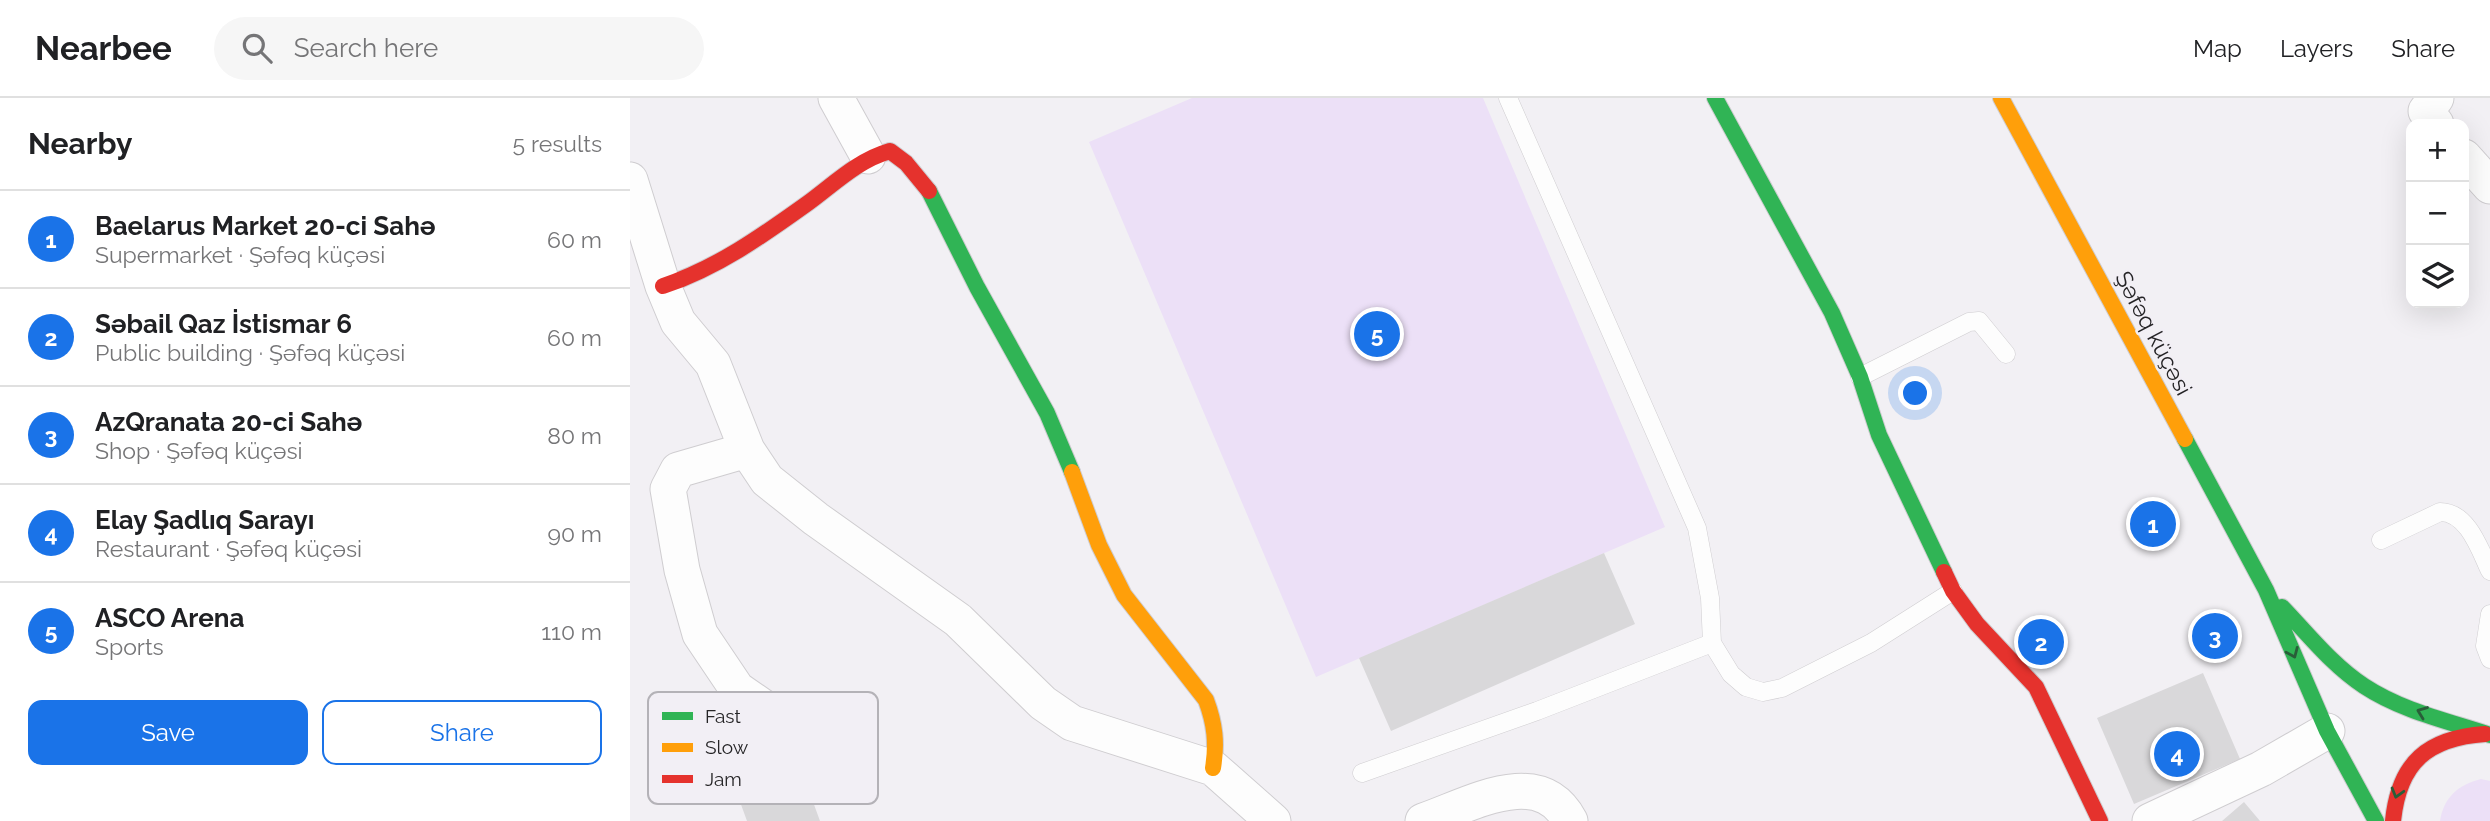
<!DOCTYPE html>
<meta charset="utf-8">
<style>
body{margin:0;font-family:Raleway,sans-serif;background:#f6f6f6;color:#202124}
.controls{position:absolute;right:21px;top:21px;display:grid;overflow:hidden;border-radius:14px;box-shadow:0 7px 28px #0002}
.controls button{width:63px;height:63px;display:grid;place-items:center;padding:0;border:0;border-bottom:2px solid #e0e0e0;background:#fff;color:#202124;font:35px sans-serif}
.you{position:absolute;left:1286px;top:296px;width:24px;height:24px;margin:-18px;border:5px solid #fff;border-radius:50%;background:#1a73e8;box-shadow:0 0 0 10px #1a73e833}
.badge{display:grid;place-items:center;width:46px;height:46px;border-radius:50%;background:#1a73e8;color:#fff;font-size:23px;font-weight:700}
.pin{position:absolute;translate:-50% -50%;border:4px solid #fff;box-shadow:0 2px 7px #0006}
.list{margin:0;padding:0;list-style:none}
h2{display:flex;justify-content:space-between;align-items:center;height:91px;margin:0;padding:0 28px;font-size:30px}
h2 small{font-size:23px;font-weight:400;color:#757577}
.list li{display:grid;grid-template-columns:46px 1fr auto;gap:21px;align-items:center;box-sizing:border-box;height:98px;padding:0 28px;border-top:2px solid #e0e0e0}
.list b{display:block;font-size:26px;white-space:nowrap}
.list p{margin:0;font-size:23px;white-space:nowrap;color:#757577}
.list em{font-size:23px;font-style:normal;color:#757577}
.actions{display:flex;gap:14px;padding:21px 28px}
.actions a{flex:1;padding:16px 0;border:2px solid #1a73e8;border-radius:14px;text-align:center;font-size:24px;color:#1a73e8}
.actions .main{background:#1a73e8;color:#fff}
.icon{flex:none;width:38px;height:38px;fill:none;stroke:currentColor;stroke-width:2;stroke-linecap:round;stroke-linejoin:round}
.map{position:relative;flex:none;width:1860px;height:723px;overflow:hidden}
header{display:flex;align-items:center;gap:42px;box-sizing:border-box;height:98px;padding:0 35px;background:#fff;border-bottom:2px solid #e0e0e0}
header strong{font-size:33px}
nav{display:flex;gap:38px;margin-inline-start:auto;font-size:24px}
.search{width:490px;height:63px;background:#f6f6f6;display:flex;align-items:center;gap:18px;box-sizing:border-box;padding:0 24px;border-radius:38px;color:#757577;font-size:26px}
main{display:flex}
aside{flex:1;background:#fff}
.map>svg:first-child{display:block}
.green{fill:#ece0f7}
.building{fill:#d9d8da}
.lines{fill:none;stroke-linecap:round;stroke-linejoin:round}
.lane-casing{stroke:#cfcdd0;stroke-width:19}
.street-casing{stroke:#cfcdd0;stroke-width:37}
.fast-casing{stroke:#cfcdd0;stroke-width:18}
.slow-casing{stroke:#cfcdd0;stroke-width:18}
.jam-casing{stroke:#cfcdd0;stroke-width:18}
.lane{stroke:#fdfdfd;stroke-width:18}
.street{stroke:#fdfdfd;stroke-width:35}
.fast{stroke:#30b455;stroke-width:16}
.slow{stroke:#ff9f0a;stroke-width:16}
.jam{stroke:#e5322d;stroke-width:16}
.oneway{stroke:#295e39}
.labels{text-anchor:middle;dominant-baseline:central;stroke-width:5;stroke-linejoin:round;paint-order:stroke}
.street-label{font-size:23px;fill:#252426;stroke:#f2eff5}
.key{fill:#f2eff5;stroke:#b4b2b7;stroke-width:2}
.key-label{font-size:19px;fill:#252426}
</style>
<header>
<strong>Nearbee</strong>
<div class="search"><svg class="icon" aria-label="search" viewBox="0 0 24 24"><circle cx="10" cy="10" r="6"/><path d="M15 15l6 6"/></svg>Search here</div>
<nav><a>Map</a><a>Layers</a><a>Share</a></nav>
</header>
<main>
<aside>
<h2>Nearby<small>5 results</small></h2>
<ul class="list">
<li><span class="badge">1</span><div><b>Baelarus Market 20-ci Sahə</b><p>Supermarket · Şəfəq küçəsi</p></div><em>60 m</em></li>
<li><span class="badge">2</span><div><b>Səbail Qaz İstismar 6</b><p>Public building · Şəfəq küçəsi</p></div><em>60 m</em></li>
<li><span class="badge">3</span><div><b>AzQranata 20-ci Sahə</b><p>Shop · Şəfəq küçəsi</p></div><em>80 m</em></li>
<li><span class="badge">4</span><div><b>Elay Şadlıq Sarayı</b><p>Restaurant · Şəfəq küçəsi</p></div><em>90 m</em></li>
<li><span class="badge">5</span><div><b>ASCO Arena</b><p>Sports</p></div><em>110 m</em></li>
</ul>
<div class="actions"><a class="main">Save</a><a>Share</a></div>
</aside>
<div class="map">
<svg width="1860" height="723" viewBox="0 0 1860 723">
<rect width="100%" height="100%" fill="#f2f0f4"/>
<path class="green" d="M562,0H853L1035,429L686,579L459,44Z
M1851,681L1860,683V723H1810C1814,699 1828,687 1851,681Z"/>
<path class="building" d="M974,455L1005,526L761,633L729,560Z
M1573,575L1610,661L1504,706L1467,620Z
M170,668L190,723H117L105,690Z
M1614,704L1630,723H1592Z"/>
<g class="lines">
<defs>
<path id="lane" d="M1230,279L1339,224L1349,223L1376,256
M1751,442L1810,414C1838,414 1850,452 1860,473
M1860,516L1855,548L1860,561
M1082,545L1101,576L1116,589L1133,594L1152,590L1241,545L1323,493
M732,675L907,613L1082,545L1080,500L1067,430L878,0"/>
<path id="street" d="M206,0L238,58
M1806,26L1796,13L1806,0
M1834,59L1860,88
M0,82L33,188L48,224L83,266L117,352L137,382L186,421L328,522L413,605L442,625L583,670L643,723
M117,352L48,372L38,391L52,472L70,536L107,591L166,632L190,677
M793,723C840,707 909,665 940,723
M1520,723L1631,671L1697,633"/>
<path id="fast" d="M1085,0L1202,215L1230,279L1249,337L1314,474
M299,93L347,189L417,315L442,374
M1555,341L1636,492L1697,633L1746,723
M1652,509C1678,536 1702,567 1734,588C1772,613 1818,623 1860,637"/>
<path id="slow" d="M1371,0L1555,341
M442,374L469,447L494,497L576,602C585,626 587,645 583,670"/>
<path id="jam" d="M33,188C87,170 132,138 178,105C204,86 228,62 260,53L276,65L299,93
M1314,474L1323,493L1347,526L1406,589L1470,723
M1763,723C1769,664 1798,640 1855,636"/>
</defs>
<use href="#lane" class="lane-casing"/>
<use href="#street" class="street-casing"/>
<use href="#fast" class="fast-casing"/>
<use href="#slow" class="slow-casing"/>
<use href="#jam" class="jam-casing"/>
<use href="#lane" class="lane"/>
<use href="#street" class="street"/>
<use href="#fast" class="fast"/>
<use href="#slow" class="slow"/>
<use href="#jam" class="jam"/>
</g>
<defs><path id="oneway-chevron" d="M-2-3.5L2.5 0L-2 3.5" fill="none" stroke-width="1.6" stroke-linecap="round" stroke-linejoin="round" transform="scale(1.75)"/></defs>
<g class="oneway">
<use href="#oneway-chevron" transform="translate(1663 555) rotate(67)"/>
<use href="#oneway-chevron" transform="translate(1792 614) rotate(-159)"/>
<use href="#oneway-chevron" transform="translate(1767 695) rotate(106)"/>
</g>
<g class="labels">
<g class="street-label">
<text transform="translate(1524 235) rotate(62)">Şəfəq küçəsi</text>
</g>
</g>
<rect x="18" y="594" width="230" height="112" rx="10" class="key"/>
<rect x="32" y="614" width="31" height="8" fill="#30b455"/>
<rect x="32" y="645" width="31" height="9" fill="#ff9f0a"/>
<rect x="32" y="677" width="31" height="8" fill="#e5322d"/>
<g class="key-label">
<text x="75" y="625">Fast</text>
<text x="75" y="656">Slow</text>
<text x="75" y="688">Jam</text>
</g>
</svg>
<div class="controls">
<button>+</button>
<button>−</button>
<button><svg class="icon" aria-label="layers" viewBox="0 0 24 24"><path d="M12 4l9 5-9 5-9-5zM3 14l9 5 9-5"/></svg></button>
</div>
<div class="you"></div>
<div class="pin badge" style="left:1523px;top:426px">1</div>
<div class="pin badge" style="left:1411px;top:544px">2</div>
<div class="pin badge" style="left:1585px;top:538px">3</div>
<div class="pin badge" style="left:1547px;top:656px">4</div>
<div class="pin badge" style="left:747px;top:236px">5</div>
</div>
</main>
